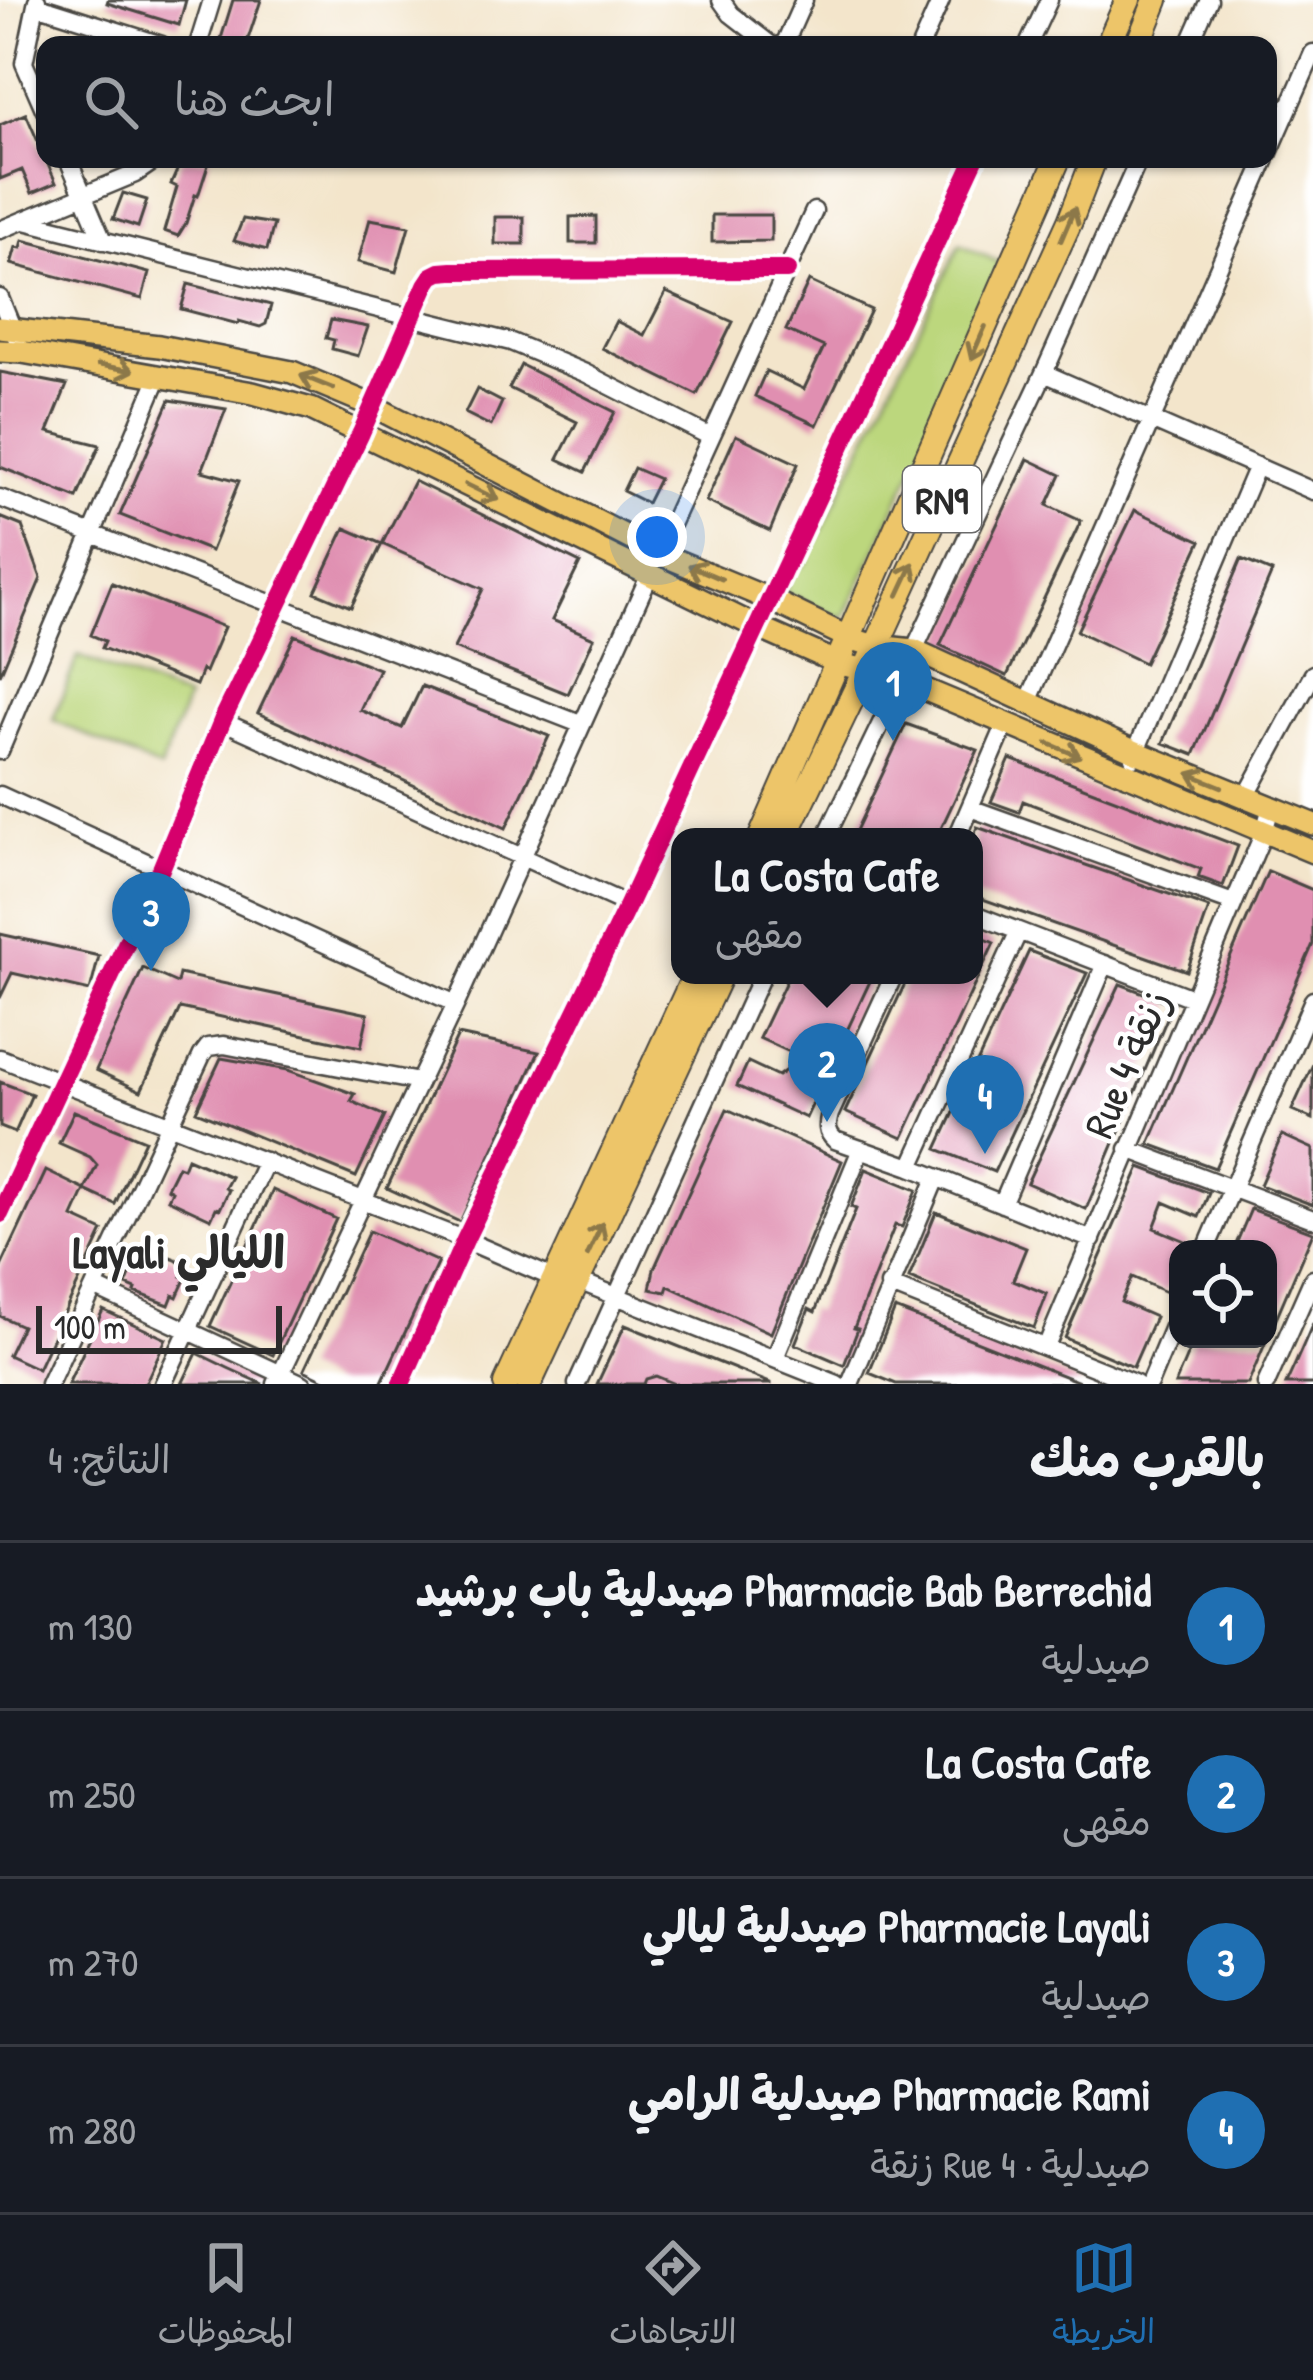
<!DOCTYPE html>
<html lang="ar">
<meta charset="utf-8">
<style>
body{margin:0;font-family:"Patrick Hand","Playpen Sans Arabic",sans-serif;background:#242831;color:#f1f3f6;direction:rtl}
.controls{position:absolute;right:36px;bottom:36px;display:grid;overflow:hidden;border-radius:24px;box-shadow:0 3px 9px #0004}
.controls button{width:108px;height:108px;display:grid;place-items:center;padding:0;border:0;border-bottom:3px solid #363941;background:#171b24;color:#f1f3f6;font:60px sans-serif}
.scale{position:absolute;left:36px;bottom:30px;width:246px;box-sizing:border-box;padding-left:12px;border:6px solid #2b2b2b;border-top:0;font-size:33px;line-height:42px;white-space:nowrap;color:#2b2b2b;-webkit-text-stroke:9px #fff;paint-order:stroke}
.you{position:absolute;left:657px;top:537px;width:42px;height:42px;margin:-30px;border:9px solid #fff;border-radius:50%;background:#1a73e8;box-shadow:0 0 0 18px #1a73e833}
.badge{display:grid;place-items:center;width:78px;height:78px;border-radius:50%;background:#1f6fb2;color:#fff;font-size:39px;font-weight:700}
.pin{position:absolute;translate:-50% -99px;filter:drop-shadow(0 3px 6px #0008)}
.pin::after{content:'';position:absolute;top:63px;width:42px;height:36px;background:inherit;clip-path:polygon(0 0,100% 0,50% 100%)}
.popup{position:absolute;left:671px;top:828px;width:312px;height:156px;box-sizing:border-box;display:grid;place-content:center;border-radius:24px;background:#171b24;filter:drop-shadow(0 3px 9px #0005);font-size:39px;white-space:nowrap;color:#9ea1a6}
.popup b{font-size:45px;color:#f1f3f6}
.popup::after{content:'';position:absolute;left:50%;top:100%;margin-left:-24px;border:24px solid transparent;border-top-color:#171b24}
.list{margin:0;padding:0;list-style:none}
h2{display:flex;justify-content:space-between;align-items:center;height:156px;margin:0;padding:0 48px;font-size:51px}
h2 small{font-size:39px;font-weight:400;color:#9ea1a6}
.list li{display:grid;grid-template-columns:78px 1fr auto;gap:36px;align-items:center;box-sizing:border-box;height:168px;padding:0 48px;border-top:3px solid #363941}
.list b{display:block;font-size:45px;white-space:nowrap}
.list p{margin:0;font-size:39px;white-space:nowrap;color:#9ea1a6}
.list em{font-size:39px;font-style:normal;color:#9ea1a6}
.icon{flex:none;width:66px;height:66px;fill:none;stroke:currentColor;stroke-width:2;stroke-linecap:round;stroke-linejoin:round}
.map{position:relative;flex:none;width:1313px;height:1384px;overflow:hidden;direction:ltr}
.search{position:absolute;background:#171b24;box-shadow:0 3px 9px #0004;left:36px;right:36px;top:36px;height:132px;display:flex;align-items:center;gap:30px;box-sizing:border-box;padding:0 42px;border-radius:24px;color:#9ea1a6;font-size:45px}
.sheet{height:828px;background:#171b24}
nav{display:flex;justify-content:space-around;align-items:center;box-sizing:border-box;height:168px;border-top:3px solid #363941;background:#171b24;font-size:33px;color:#9ea1a6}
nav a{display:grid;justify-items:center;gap:6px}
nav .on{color:#1f6fb2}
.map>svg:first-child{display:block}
.green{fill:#bcd77d;stroke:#748154;stroke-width:3}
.building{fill:#e08fb1}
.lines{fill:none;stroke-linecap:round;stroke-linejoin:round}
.minor-casing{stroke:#494743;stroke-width:21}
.major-casing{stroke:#494743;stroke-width:26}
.highway-casing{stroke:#494743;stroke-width:28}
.minor{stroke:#fff;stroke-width:16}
.major{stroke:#edc569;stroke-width:21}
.highway{stroke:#edc569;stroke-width:24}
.cycleway-casing{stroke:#fff;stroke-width:26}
.cycleway{stroke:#d6006c;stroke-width:18}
.oneway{stroke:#8c784a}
.labels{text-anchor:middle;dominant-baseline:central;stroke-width:9;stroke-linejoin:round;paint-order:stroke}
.shield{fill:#fff;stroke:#6b6b6b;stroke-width:3}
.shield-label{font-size:39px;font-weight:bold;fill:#2b2b2b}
.street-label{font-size:42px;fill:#2b2b2b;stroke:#fff}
.neighbourhood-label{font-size:45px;font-weight:bold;fill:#2b2b2b;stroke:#fff}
</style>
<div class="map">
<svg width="1313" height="1384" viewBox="0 0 1313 1384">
<rect width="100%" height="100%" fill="#fff"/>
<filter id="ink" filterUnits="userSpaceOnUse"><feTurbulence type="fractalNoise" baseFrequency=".00833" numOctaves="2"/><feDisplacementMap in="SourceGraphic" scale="24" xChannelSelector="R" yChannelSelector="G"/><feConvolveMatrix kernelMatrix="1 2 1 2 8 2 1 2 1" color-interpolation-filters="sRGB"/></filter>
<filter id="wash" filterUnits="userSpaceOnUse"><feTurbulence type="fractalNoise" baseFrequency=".004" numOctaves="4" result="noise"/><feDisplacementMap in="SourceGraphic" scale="48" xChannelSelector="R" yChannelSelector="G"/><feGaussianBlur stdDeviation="2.7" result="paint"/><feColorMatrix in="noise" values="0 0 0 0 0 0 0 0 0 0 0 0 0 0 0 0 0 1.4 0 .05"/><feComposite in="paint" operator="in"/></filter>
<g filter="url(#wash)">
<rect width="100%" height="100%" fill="#f3e5cb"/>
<path class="green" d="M960,244L1007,266L845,616H835L784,592L791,575L807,561Z
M78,656L187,699L160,769L53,720Z"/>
<g id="blocks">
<path class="building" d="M108,0H186L179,25L107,3Z
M233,0H261L246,45H219Z
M26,114L56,183L32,193L22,170L0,179V125Z
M182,159H210L198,196L195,195L186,223L178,236L164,231L177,187L171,184Z
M123,193L147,200L138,227L113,219Z
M712,215H771V241L712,242Z
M596,216V243H570V217Z
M495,217H524V244H495Z
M243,219L274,224L267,250L234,241Z
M370,219L409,226L396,272L358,262Z
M23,240L149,273L142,299L11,264L16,247L21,248Z
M809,281L871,310L817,425L755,396L766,371L804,389L824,347L786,330Z
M188,284L271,305L266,324L260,327L239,321L238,324L181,309Z
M666,292L733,322L697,395L602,348L616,321L644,335Z
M331,320L368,327L358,356L332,349L334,340L326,338Z
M521,365L615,412L585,472L558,459L577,422L509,388Z
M0,372L67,385L48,432L100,445L77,498L0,467Z
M477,389L502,402L491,426L465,413Z
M170,400L226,409L202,471L239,481L211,551L120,515Z
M736,435L798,464L770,531L706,501Z
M1028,459L1061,475L1047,505L1081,521L1007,676L940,645Z
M634,468L659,479L647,503L623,491Z
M414,481L580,563L552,620L594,638L568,694L454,648L483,589L382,544Z
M1135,510L1201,541L1144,663L1077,631Z
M0,517L22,526L41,578L0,675Z
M345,528L382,544L351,607L315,592Z
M1241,559L1272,572L1194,755L1163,743Z
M112,583L224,627L205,672L202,670L196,685L102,648L105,641L91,635Z
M295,635L379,669L360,710L402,728L422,686L549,736L506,828L258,713Z
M906,724L978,750L937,837H853Z
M1010,759L1238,846L1223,886L1198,877L1201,869L1023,801L1019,812L991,802Z
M977,827L1209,908L1187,971L974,896V836Z
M1268,871L1313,890V944L1215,1168L1149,1144Z
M0,934L99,956L90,991L12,973L0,998Z
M974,934L994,943L903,1138L845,1112L909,975H974Z
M1029,951L1087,973L994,1172L937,1149Z
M143,968L177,983L179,974L368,1014L361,1047L180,1008L141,1091L96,1070Z
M789,975H873L806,1118L737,1086L748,1062L778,1076L786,1070L794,1054L759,1038Z
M1120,984L1173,1004L1086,1209L1027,1183Z
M458,1035L539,1052L460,1222L387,1188Z
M221,1058L288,1070L355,1094L351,1101L385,1116L356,1177L196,1111Z
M1313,1064V1119L1292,1110Z
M0,1082L32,1094L15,1133L0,1127Z
M727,1109L842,1161L771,1333L668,1286L666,1292L650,1289L654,1269Z
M74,1111L145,1140L115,1204L85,1190L97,1165L90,1157L59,1143Z
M1282,1135L1313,1149V1205L1260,1185Z
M187,1158L231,1177L225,1188L229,1190L220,1209L216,1208L211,1219L168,1199L172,1191L167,1188L178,1166L183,1168Z
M1140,1167L1209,1193L1199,1217L1164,1202L1154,1228L1188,1242L1185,1249H1178V1264L1166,1292L1132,1277L1121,1302L1155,1317L1133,1367L1065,1338Z
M866,1169L917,1190L902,1227L895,1225L854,1328L858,1329L844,1365L795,1344L809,1309L815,1312L856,1209L851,1207Z
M46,1171L85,1190L73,1217L103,1231L38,1369L8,1355L22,1326L0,1316V1269Z
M273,1190L336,1219L273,1355L210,1326Z
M1251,1209L1313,1232L1268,1337V1249H1234Z
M936,1212L1026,1248L1013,1280L1047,1294L1034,1328L909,1278Z
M369,1231L438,1262L381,1384H333L304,1370Z
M144,1247L176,1259L187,1267L182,1276L186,1277L177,1297L173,1295L169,1305L135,1292L136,1289L126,1285L130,1275L127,1274L136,1254L140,1256Z
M895,1309L1082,1383L1081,1384H896L869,1373Z
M103,1310L166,1339L145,1384H68Z
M1313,1323V1384H1286L1296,1362Z
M625,1325L770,1383V1384H675L656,1376L646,1379L644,1384H597Z
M1194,1339H1267L1248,1384H1175Z
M197,1353L228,1368L263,1384H182Z"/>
</g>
</g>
<g filter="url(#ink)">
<use href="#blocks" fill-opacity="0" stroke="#494743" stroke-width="3"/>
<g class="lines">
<defs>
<path id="minor" d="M37,0L24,63L45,111
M721,0L731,14L771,45
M36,5L162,45
M198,45L212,0
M784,45L804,0
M921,45L941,0
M1028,45L1049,0
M1189,45L1209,0
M1268,155L1313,53
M68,159L103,241
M25,221L511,342L585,373L711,437
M0,230L135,174L157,159
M0,298L22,352
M1044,373L1313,491
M0,498L580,724
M658,553L814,211
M1028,702L1266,159
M222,721L628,905
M0,751L159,376
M1133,758L1257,466
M0,795L456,1004
M1246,797L1313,674
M970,808L1233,903
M826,837L902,680L914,650L1044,373L1139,159
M957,837L1005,726
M974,914L1192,998
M894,975L830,1114C827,1125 826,1132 835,1140L911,1167L1092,1240
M0,1058L465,1240L553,1278L576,1280L837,1384
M1128,1149L1313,1219
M911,1167L1018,933
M1002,1204L1105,964
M0,1214L161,869L222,721L361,433L426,285L432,276L440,272L452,271L787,270
M1206,1249L1313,1000
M889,1285L1136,1384
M94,1287L303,1384
M1046,1347L1264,832L1271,807
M775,1358L861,1149
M49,1384L202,1055L208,1047L224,1045L419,1082
M163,1384L266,1161
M276,1384L456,1004L650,574
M401,1384L465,1240L628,905L975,159
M577,1384L762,975
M850,1384L936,1178
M1149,1384L1178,1315
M1266,1384L1313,1278"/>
<path id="major" d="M0,328L159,346L292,372L373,406L658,553L769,599L849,638L875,646L914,650L1136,752L1313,824
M0,351L22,352L253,393L311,409L757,627L838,663L902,680L1313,852"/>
<path id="highway" d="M1108,45L1128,0
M1138,45L1156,0
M761,837L1058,159
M785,837L865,671L1070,221L1094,159
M506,1384L695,975
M529,1384L720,975"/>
</defs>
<use href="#minor" class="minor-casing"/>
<use href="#major" class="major-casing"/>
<use href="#highway" class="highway-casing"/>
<use href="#minor" class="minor"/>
<use href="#major" class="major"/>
<use href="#highway" class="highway"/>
<defs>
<path id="cycleway" d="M0,1214L161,869L222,721L361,433L426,285L432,276L440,272L452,271L787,270
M401,1384L465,1240L628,905L975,159"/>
</defs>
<use href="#cycleway" class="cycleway-casing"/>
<use href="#cycleway" class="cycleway"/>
</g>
<defs><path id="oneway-shaft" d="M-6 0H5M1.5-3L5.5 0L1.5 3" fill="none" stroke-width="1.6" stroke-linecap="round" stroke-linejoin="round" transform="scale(3)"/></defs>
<g class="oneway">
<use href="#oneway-shaft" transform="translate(1068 224) rotate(-67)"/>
<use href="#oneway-shaft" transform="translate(978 343) rotate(114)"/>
<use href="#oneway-shaft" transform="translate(116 368) rotate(10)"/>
<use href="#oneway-shaft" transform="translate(317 382) rotate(-158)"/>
<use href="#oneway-shaft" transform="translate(482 492) rotate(26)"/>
<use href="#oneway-shaft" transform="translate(705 572) rotate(-157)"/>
<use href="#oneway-shaft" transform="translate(906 579) rotate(-65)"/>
<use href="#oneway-shaft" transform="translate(1064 750) rotate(23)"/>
<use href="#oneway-shaft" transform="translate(1205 780) rotate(-158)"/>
<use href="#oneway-shaft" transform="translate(595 1239) rotate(-65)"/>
</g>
</g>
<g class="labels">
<rect class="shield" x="903" y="466" width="78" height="66" rx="9"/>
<g class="shield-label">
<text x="942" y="499">RN9</text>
</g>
<g class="street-label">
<text transform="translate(1126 1063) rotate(-67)">Rue 4 زنقة</text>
</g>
<g class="neighbourhood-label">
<text x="179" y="1251">Layali الليالي</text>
</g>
</g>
</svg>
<div class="controls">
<button><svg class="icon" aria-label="locate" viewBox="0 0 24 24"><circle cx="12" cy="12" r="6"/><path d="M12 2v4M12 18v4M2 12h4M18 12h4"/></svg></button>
</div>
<div class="scale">100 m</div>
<div class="you"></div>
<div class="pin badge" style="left:893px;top:741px">1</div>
<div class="pin badge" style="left:827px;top:1122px">2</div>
<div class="popup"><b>La Costa Cafe</b>مقهى</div>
<div class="pin badge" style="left:151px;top:971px">3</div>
<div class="pin badge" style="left:985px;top:1154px">4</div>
<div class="search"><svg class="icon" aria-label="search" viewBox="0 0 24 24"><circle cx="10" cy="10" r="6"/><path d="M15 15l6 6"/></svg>ابحث هنا</div>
</div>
<section class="sheet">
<h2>بالقرب منك<small>النتائج: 4</small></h2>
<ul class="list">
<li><span class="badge">1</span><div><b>Pharmacie Bab Berrechid صيدلية باب برشيد</b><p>صيدلية</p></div><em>130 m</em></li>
<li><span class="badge">2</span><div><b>La Costa Cafe</b><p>مقهى</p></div><em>250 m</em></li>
<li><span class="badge">3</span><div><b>Pharmacie Layali صيدلية ليالي</b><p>صيدلية</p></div><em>270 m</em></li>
<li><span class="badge">4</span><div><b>Pharmacie Rami صيدلية الرامي</b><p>صيدلية · Rue 4 زنقة</p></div><em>280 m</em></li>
</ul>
</section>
<nav>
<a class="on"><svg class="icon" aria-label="map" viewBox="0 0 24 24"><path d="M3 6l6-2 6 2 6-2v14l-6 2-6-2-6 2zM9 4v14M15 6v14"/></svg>الخريطة</a>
<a><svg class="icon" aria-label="directions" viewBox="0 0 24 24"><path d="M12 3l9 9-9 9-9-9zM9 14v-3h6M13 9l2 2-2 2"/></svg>الاتجاهات</a>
<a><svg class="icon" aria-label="saved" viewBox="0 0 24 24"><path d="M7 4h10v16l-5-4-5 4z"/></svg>المحفوظات</a>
</nav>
